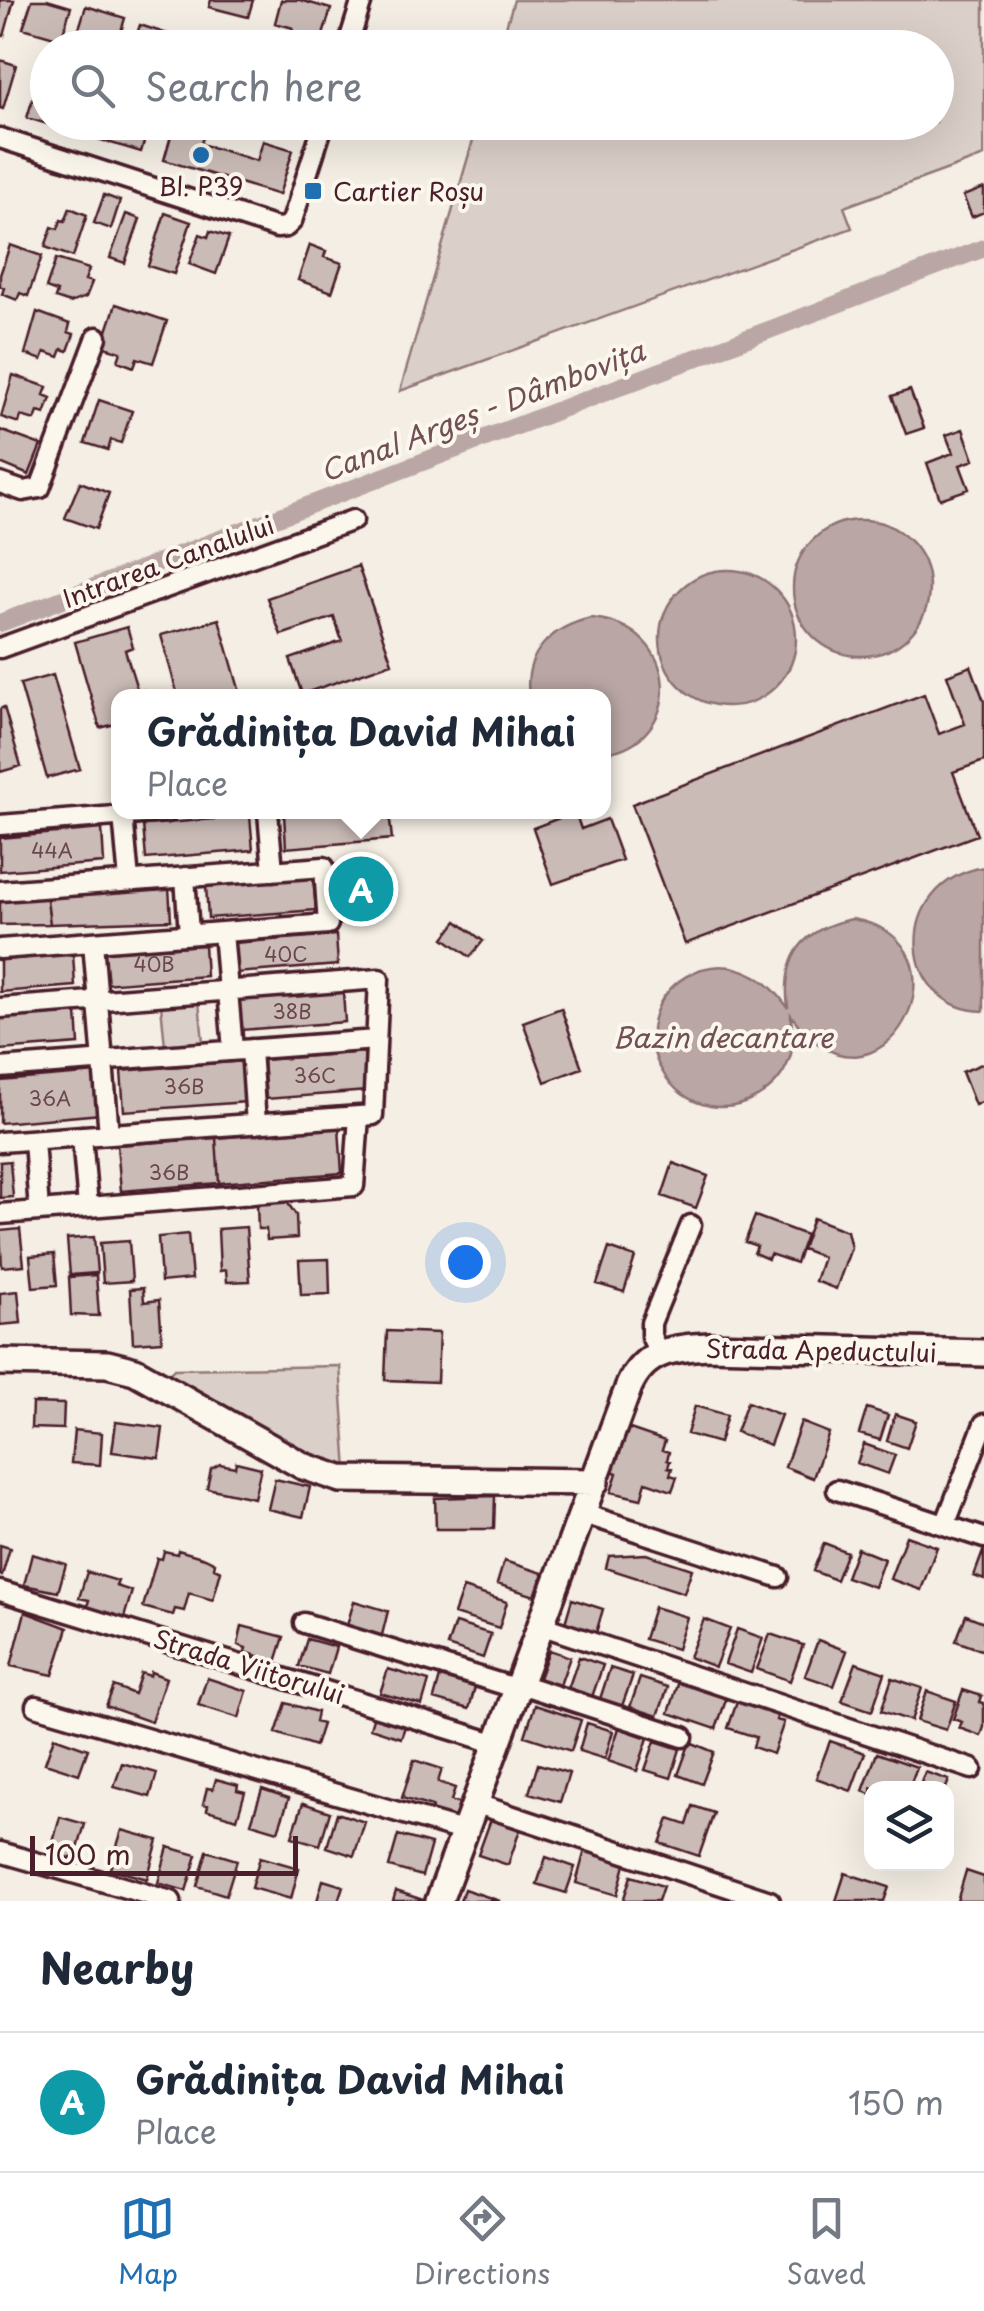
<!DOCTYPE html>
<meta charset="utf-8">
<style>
body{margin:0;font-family:"Playpen Sans",sans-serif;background:#f2f2f3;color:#1f2937}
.controls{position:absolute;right:30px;bottom:30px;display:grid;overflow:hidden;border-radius:20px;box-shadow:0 10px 40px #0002}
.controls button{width:90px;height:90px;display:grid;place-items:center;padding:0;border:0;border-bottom:2px solid #e0e1e3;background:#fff;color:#1f2937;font:50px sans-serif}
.scale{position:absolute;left:30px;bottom:25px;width:268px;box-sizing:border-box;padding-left:10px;border:5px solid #4a1f2b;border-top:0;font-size:28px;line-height:35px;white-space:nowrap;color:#4a1f2b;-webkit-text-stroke:8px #fbf7ec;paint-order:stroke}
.you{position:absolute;left:465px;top:1262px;width:35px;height:35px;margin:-25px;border:8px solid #fff;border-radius:50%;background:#1a73e8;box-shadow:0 0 0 15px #1a73e833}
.badge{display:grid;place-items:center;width:65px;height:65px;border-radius:50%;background:#1f6fb2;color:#fff;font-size:32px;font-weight:700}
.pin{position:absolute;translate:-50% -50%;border:5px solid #fff;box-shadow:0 2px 10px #0006}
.popup{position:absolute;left:111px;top:689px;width:500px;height:130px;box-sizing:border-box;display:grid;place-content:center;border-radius:20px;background:#fff;filter:drop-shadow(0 2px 8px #0005);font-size:32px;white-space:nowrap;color:#747a83}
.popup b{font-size:38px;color:#1f2937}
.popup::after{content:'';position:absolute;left:50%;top:100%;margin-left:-20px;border:20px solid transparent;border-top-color:#fff}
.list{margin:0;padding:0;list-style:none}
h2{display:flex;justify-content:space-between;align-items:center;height:130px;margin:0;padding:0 40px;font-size:42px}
h2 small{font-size:32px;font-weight:400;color:#747a83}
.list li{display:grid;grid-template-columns:65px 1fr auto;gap:30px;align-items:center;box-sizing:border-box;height:140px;padding:0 40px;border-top:2px solid #e0e1e3}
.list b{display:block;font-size:38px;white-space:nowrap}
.list p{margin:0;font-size:32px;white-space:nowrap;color:#747a83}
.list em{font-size:32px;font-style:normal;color:#747a83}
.icon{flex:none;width:55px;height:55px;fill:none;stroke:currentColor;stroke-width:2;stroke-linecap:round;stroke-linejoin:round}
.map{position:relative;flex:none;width:984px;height:1901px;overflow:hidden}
.search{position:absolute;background:#fff;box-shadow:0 10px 40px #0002;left:30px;right:30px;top:30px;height:110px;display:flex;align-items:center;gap:25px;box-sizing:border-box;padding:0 35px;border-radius:55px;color:#747a83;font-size:38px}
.sheet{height:270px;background:#fff}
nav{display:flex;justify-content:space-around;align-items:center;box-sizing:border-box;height:140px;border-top:2px solid #e0e1e3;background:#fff;font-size:28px;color:#747a83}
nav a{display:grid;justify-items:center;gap:5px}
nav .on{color:#1f6fb2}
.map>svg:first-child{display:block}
.green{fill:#dbd0c9;stroke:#92787a;stroke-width:2.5}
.water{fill:#baa7a5;stroke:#8d7174;stroke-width:2.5}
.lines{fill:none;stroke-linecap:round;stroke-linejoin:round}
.canal{stroke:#baa7a5;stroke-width:18}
.building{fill:#cabbb6;stroke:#4a1f2b;stroke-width:2.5}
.street-casing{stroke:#4a1f2b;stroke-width:25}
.secondary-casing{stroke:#4a1f2b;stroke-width:32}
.street{stroke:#fbf7ec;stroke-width:18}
.secondary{stroke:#fbf7ec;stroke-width:25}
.poi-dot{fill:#1f6fb2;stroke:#fbf7ec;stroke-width:4}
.labels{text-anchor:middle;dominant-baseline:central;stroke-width:8;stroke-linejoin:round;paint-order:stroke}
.number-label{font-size:20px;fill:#6a464e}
.poi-label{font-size:25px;fill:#4a1f2b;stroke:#fbf7ec}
.street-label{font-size:25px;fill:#4a1f2b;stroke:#fbf7ec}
.water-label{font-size:28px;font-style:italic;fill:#714f56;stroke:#fbf7ec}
</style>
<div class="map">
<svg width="984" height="1901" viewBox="0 0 984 1901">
<rect width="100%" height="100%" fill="#f4eee4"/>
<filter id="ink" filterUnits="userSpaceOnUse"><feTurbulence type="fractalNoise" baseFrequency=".01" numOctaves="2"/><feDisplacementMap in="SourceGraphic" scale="20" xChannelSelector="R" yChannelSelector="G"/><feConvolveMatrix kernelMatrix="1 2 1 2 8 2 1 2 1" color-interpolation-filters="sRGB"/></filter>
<g filter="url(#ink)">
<path class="green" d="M514,0H984V156L844,207L852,228L400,391L478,123L936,122V48L500,47Z
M199,1002L203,1042L165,1046L161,1005Z
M340,1366L347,1472L323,1466L168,1375L174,1369Z"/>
<path class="water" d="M793 588a68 68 0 1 1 136 0a68 68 0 1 1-136 0Z
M660 638a68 68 0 1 1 136 0a68 68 0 1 1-136 0Z
M591,618C684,626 685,743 604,753V696H529C523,653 552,627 591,618Z
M984,867V1011C899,1010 889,884 984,867Z
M852,919C984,940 879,1140 791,1015C792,1030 795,1045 789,1060C778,1091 742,1112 710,1106C689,1102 672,1089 662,1071C618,997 726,915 788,1008C782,958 800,929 852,919Z"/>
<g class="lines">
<path class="canal" d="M0,623L984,248"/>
</g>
<path class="building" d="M0,0H14L4,36L0,35Z
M32,0H47L71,7L61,39L23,28Z
M211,0H253L248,17L209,7Z
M281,0H300L331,9L319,48H288L293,28L275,23Z
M86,6L125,18L116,48L76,38Z
M140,25L177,37L174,48H132Z
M0,60L16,65L3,109L0,108Z
M41,71L48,73V122H150L141,152L27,118Z
M175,122L207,123L201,144L257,161L263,141L293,150L279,195L164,160Z
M984,188V212L972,217L963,196Z
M104,195L120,201L111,229L94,223Z
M70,208L87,215L73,257L45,247L52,227L58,229L61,220L65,221Z
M165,213L191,222L174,274L148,266Z
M126,214L140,219L125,263L110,258Z
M210,231L229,237L216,274L189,264L200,234L208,237Z
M10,245L42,256L28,296L20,293L17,300L2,294L4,288L0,286V275Z
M310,245L326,251L324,257L342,263L332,292L298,280Z
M56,259L89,269L85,280L92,282L86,297L70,303L55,298L57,292L46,288Z
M116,304L167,321L153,363L137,358L134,367L118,361L121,352L102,346Z
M37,312L70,324L68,332L74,334L68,351L62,349L59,357L45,352L42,360L25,354Z
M13,375L47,387L44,395L51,398L45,414L38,412L35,420L21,416L19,423L1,417Z
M910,390L924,428L906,434L892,396Z
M99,400L132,411L121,443L111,440L108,450L85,443Z
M963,429L974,460L960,465L969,489L940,499L927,463L953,453L946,435Z
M0,430L41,445L29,475L0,463Z
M80,482L109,493L96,529L65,518Z
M358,566L392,663L302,694L290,659L342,641L334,617L281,635L267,598Z
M219,619L241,696H178L161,635Z
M127,627L133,647L125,650L138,692L144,690L145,696H119V723L100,728L75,642Z
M971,666L984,701V761L953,772L977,835L685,944L632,804L924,694L939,734L965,724L947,675Z
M53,675L80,769L47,778L20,684Z
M4,707L21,766L0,772V709Z
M308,812H389L392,839L286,848L284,814Z
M575,812L581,829L607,819L622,860L553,884L533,828Z
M250,816L253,850L146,859L143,825Z
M102,829L104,863L0,871V838Z
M379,869L381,905L344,908L341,872Z
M313,878L316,910L208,918L206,885Z
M169,887L171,920L50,924L46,892Z
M46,892L50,924L0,925V894Z
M457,921L483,941L470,957L444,938Z
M336,935L338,965L236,973L233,943Z
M204,945L206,976L103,984L101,952Z
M73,954L75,986L0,992V960Z
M343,991L345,1022L241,1030L239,999Z
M561,1008L582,1068L545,1082L523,1022Z
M77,1012L79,1044L0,1050V1018Z
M364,1052L367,1091L266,1099L263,1060Z
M243,1061L246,1102L124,1111L121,1071Z
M984,1063V1101L975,1105L962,1072Z
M97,1073L101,1114L0,1123V1081Z
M339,1128L342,1173L219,1183L216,1138Z
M216,1138L219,1183L121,1191L117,1145Z
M10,1161L13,1197L0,1198V1162Z
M673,1163L708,1176L696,1208L662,1196Z
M287,1202L296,1215L297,1238L267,1240L266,1229H258L257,1204Z
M755,1216L806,1235L796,1263L770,1254L768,1259L754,1253L757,1246L745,1242Z
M813,1218L847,1231L851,1248L836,1289L815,1281L823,1257L802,1249Z
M246,1227L250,1281L227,1282L226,1270L220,1271L218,1229Z
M20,1229L24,1265L2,1267L0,1231Z
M188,1234L192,1279L161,1282L158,1237Z
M94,1237L97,1273L70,1275L67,1239Z
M129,1241L132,1281L103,1283L100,1243Z
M609,1248L635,1257L624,1292L597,1284Z
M54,1254L57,1285L33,1287L30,1256Z
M329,1259L330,1294L301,1295L299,1260Z
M96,1275L99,1316L71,1315L69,1277Z
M143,1288L144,1302L159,1300L162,1341L133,1343L130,1289Z
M18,1291L21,1323L0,1325V1293Z
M387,1331L439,1333L437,1382L385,1380Z
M747,1402L781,1415L770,1445L736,1432Z
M32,1403L64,1404L63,1429L31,1428Z
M695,1406L727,1415L719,1443L687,1434Z
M867,1408L888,1415L880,1440L859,1434Z
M895,1414L916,1421L907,1448L887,1441Z
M116,1422L163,1428L159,1458L112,1452Z
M801,1422L829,1433L813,1478L785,1467Z
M627,1428L665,1441L662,1450L669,1452L667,1460L670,1461L668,1467L672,1468L670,1475L677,1477L672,1491L646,1482L641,1499L611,1492L617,1473L612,1471Z
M74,1430L102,1433L100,1465L71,1463Z
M864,1444L895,1455L888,1474L857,1463Z
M236,1462L261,1468L254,1498L207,1488L211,1469L220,1464L235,1467Z
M275,1479L310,1487L303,1517L268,1509Z
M495,1496L494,1529H436L435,1498Z
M906,1536L937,1547L921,1590L890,1579Z
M824,1543L847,1552L836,1580L813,1571Z
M0,1545L10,1548L2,1576L0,1575Z
M857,1548L884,1559L874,1587L846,1577Z
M984,1549V1580L974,1576Z
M178,1550L205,1558L215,1563L214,1568L221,1571L213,1600L189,1593L184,1611L175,1609L173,1615L143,1607L157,1558L162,1559L164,1551L177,1554Z
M32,1554L66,1564L58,1592L24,1585Z
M646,1554L692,1569L684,1593L606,1568L609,1556Z
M504,1561L543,1573L535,1596L497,1584Z
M87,1572L118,1581L116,1586L132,1591L123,1621L86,1610L89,1600L79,1598Z
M463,1588L507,1602L499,1628L454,1614Z
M572,1599L603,1609L596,1633L565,1623Z
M354,1601L388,1611L381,1639L346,1629Z
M654,1607L687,1617L677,1649L644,1639Z
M25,1612L68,1628L53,1675L11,1666Z
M966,1615L984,1622V1651L956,1641Z
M704,1619L730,1629L715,1667L689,1657Z
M455,1623L491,1634L483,1658L447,1646Z
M242,1626L284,1637L276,1662L245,1652L246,1648L238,1645Z
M737,1629L763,1638L751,1673L725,1664Z
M770,1634L803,1645L790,1681L757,1669Z
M307,1639L336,1647L328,1674L299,1666Z
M818,1640L847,1651L834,1686L805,1676Z
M549,1650L570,1657L559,1688L538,1681Z
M579,1657L603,1665L592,1697L568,1689Z
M856,1663L885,1673L872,1711L842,1701Z
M610,1668L633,1675L622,1706L600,1699Z
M388,1669L429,1681L422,1705L380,1693Z
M151,1672L166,1678L151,1722L106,1706L114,1686L134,1694L141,1673L150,1676Z
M440,1677L475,1687L469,1709L434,1699Z
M207,1678L247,1691L239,1718L198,1705Z
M640,1678L668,1687L658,1716L630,1707Z
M892,1678L922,1688L911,1721L881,1711Z
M679,1681L727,1697L716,1729L669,1713Z
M963,1690L982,1696L980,1702L984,1703V1727L981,1736L959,1728L962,1722L953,1719Z
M927,1691L956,1701L946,1730L917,1721Z
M739,1696L779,1710L776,1720L784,1722L773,1754L753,1747L756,1737L728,1728Z
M286,1703L317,1712L315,1722L322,1724L315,1746L276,1733Z
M535,1705L581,1720L571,1751L525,1736Z
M376,1708L408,1718L401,1738L370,1728Z
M587,1723L613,1731L605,1759L579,1751Z
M619,1728L648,1738L637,1771L608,1761Z
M54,1737L88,1749L79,1774L45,1763Z
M655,1741L680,1749L671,1778L645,1770Z
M830,1741L865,1753L851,1791L816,1778Z
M690,1742L714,1752L702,1784L678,1775Z
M877,1753L917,1767L909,1788H872V1795L863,1791Z
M414,1760L442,1769L438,1782L455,1788L451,1801L462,1804L456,1821L430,1813L432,1807L402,1798Z
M122,1763L157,1773L150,1797L114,1787Z
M538,1764L569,1773L560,1802L529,1793Z
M925,1772L949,1780L946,1788H919Z
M216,1779L238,1785L237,1790L245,1792L237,1819L207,1810L208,1805L203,1804L207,1788L213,1789Z
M262,1789L289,1798L278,1831L251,1823Z
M303,1803L330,1812L320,1845L292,1837Z
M693,1806L714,1813L699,1856L660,1843L669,1819L687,1825Z
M337,1813L365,1822L354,1856L327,1847Z
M60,1817L85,1824L75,1859L50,1853Z
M491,1819L520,1830L508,1865L478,1855Z
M122,1830L158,1840L147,1879L110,1869Z
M398,1835L431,1844L422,1876L389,1867Z
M168,1847L197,1855L186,1891L158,1883Z
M585,1850L626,1861L617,1895L576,1883Z
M207,1851L237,1860L226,1895L197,1886Z
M260,1857L299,1868L291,1899L251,1888Z
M546,1857L575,1867L566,1893L537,1884Z
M966,1871L984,1877V1901H957Z
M845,1873L889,1887L884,1901H836Z
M631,1876L663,1886L658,1901H623Z
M323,1880L343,1886L338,1901H317Z
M464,1889L500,1901H460Z
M396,1891L426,1901H393Z"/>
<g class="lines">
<defs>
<path id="street" d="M347,48L362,0
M0,138L277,228L286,227L292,221L324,122
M0,483L23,491L40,488L97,337
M0,648L353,520
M268,812L273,871
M123,815L129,881
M0,825L167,812
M185,877L189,934
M0,891L324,867L328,924L0,949
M223,932L233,1050
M93,942L109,1134
M0,1008L379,979L373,1115L0,1142
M251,1049L256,1124
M0,1068L376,1040
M82,1136L88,1207L354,1186L359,1116
M39,1211L88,1207
M0,1214L39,1211L34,1140
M659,1353L651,1336V1323L691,1225
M837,1490L984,1538
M584,1514L778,1577
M945,1525L984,1424
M0,1591L498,1744
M304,1623L518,1689
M543,1626L972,1769
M520,1684L683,1737
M36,1706L466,1832
M477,1804L770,1901
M0,1852L171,1901"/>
<path id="secondary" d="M0,1362L107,1364L135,1371L303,1466L341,1479L595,1482
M439,1901L629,1386C645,1350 673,1348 709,1346L984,1353"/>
</defs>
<use href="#street" class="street-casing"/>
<use href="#secondary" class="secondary-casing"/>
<use href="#street" class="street"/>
<use href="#secondary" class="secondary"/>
</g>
</g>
<g class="poi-dot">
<circle cx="201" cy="155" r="10"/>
<rect x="303" y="181" width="20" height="20" rx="5"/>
</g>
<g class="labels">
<g class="number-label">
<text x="52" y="850">44A</text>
<text x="286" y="954">40C</text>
<text x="154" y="964">40B</text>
<text x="292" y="1011">38B</text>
<text x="315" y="1075">36C</text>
<text x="184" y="1086">36B</text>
<text x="50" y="1098">36A</text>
<text x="169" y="1172">36B</text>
</g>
<g class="poi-label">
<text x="201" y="186">Bl. P39</text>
<text x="333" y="191" text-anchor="start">Cartier Roșu</text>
</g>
<g class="street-label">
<text transform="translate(168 561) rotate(-20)">Intrarea Canalului</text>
<text transform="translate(821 1350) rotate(1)">Strada Apeductului</text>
<text transform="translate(249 1666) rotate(17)">Strada Viitorului</text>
</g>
<g class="water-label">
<text transform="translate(482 410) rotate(-21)">Canal Argeș - Dâmbovița</text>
<text x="723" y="1036">Bazin decantare</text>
</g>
</g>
</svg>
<div class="controls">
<button><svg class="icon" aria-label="layers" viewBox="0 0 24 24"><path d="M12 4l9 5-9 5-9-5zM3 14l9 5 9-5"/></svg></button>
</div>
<div class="scale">100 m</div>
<div class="you"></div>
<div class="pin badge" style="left:361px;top:889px;background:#0f9aa8">A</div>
<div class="popup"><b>Grădinița David Mihai</b>Place</div>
<div class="search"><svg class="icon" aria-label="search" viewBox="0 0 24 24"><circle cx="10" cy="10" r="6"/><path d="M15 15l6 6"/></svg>Search here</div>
</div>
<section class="sheet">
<h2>Nearby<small></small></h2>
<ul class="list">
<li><span class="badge" style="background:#0f9aa8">A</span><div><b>Grădinița David Mihai</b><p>Place</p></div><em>150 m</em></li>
</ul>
</section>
<nav>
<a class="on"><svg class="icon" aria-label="map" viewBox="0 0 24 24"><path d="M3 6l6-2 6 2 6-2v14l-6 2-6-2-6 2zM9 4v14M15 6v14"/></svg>Map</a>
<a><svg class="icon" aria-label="directions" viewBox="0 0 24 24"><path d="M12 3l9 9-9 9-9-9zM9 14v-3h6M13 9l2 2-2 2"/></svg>Directions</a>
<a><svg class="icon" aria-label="saved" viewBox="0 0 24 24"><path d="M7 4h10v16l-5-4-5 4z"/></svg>Saved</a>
</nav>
